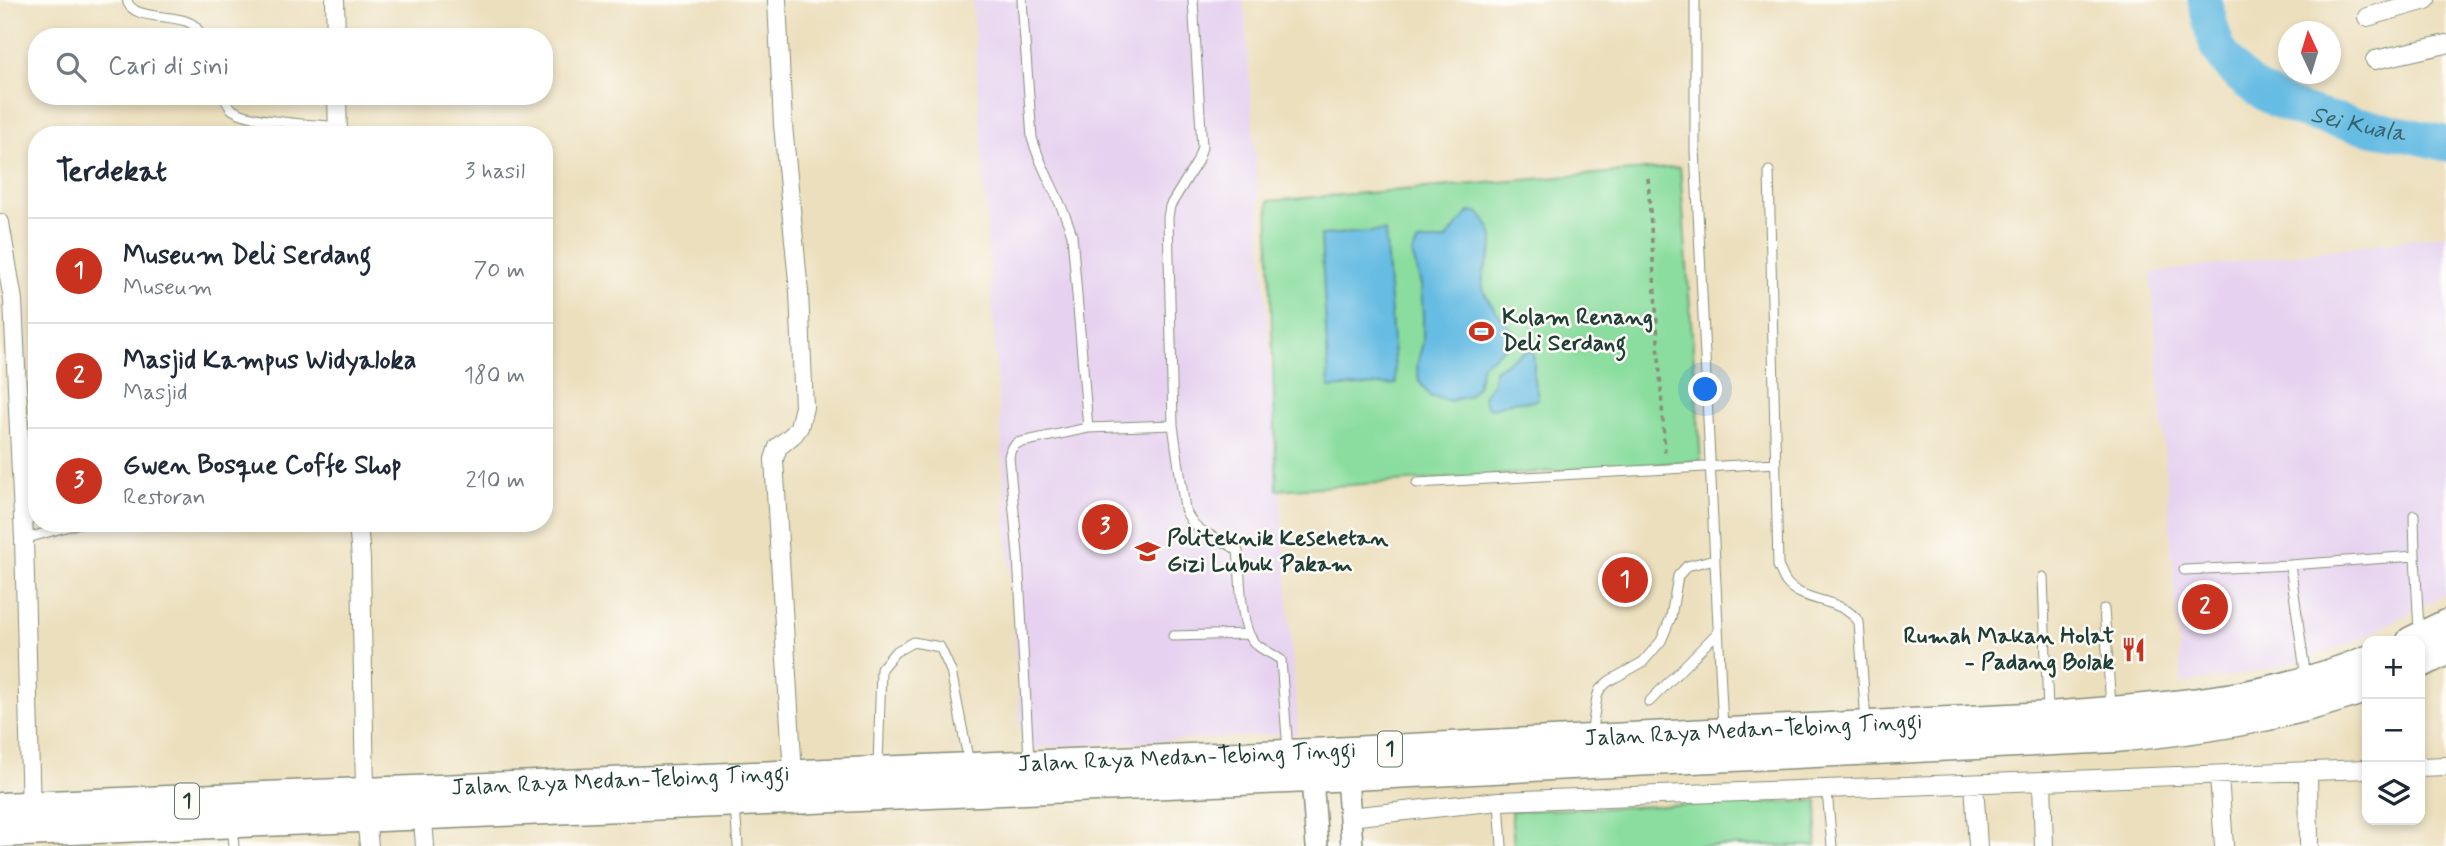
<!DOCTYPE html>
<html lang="id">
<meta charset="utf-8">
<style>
body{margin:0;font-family:Mynerve,sans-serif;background:#f6f6f7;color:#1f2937}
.controls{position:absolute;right:21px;bottom:21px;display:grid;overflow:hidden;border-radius:14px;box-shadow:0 4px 10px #0003}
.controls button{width:63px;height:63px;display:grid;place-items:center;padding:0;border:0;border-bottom:2px solid #e0e1e3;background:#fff;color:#1f2937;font:35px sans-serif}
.compass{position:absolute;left:2278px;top:21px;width:63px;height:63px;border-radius:50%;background:#fff;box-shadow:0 4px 10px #0003;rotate:356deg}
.you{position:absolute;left:1706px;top:390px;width:24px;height:24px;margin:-18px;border:5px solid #fff;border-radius:50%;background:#1a73e8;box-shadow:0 0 0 10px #1a73e833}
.badge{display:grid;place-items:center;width:46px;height:46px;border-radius:50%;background:#c8321e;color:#fff;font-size:23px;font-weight:700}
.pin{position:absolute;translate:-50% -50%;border:4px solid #fff;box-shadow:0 2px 7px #0006}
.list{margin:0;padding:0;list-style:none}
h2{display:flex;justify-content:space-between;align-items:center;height:91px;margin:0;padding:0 28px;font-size:30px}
h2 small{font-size:23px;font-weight:400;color:#747a83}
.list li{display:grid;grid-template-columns:46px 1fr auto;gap:21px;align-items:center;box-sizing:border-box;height:105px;padding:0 28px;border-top:2px solid #e0e1e3}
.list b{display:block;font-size:26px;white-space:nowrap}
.list p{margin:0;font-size:23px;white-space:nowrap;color:#747a83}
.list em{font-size:23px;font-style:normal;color:#747a83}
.icon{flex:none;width:38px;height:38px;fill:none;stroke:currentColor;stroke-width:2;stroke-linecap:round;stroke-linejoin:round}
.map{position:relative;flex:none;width:2446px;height:846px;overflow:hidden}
.search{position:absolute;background:#fff;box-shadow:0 4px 10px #0003;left:28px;top:28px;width:525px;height:77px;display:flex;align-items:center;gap:18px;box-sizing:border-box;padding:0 24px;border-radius:28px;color:#747a83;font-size:26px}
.panel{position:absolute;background:#fff;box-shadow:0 4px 10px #0003;left:28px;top:126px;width:525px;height:406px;border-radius:28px}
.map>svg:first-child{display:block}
.built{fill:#e6d2f0}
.green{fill:#8add9e;stroke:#548d69;stroke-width:2}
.water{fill:#66bce3;stroke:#427c8c;stroke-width:2}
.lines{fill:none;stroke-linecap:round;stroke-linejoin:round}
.river{stroke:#66bce3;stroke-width:35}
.service-casing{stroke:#868e78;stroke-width:11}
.minor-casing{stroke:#868e78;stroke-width:20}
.tertiary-casing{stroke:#868e78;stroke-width:24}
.trunk-casing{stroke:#868e78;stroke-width:31}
.path{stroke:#868e78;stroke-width:3.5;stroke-dasharray:5 5;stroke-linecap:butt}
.service{stroke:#fff;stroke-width:9}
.minor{stroke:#fff;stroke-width:18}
.tertiary{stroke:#fff;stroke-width:21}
.trunk{stroke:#fff;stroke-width:28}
.labels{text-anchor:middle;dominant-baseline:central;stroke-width:5;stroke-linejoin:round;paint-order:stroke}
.shield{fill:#fdfcf7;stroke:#62766e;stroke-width:2}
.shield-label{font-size:21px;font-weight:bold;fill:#1f3d34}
.poi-label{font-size:23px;font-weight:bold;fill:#1f3d34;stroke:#fdfcf7;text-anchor:start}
.street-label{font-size:23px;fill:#1f3d34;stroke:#fdfcf7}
.water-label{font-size:24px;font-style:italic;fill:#346369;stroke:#fdfcf7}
</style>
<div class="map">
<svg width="2446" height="846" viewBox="0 0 2446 846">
<rect width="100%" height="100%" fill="#fdfcf7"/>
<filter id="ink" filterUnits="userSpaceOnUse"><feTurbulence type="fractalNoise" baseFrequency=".0143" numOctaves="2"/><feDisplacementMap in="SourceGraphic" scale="14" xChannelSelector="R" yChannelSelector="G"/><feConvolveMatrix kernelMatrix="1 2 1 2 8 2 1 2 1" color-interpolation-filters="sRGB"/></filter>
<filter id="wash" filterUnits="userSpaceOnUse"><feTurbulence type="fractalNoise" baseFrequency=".00686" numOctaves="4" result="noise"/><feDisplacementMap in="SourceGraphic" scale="28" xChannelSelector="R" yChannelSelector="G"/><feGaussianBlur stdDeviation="1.57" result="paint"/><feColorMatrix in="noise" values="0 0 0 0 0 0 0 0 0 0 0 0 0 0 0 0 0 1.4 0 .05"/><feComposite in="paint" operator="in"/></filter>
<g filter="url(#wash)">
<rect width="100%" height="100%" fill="#ecdfbd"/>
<path class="built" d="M972,0H1244L1298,733L1022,749Z
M2446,235V594L2352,643L2282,666L2221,678L2182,683L2151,273Z"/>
<path class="green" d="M1680,167L1701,461L1277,490L1268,201Z
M1818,801L1816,846H1514L1511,811Z"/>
<path class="water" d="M1469,212L1480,213C1485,220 1492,229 1493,238C1495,254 1480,269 1483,287C1486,303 1505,319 1514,333L1508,345L1482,365L1477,386L1468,396L1450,401L1430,396L1419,381L1417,365L1423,342V315L1421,285L1412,253L1418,242L1445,240Z
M1385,231L1396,384L1329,388L1321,235Z
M1532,350C1537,362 1532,369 1534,381C1535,388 1538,391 1538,399C1528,405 1520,399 1510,402C1500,405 1486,416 1483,396L1492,384L1495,370C1504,364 1522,351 1532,350Z"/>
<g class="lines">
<path class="river" id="s1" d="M2205,0C2209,16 2212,37 2220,51C2262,123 2374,123 2446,144"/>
</g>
</g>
<g filter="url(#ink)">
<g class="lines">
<defs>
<path id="service" d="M127,0C131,21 175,13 192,24C196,26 200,33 202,37
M1022,0L1032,138C1042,172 1062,201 1072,235L1088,428L1173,425
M1193,0L1202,147L1197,162L1170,206L1168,217L1173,425L1185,509C1197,539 1218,533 1238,551C1241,574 1239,623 1253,641C1259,649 1272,653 1281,660L1288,751
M1695,0V149L1723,729
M224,96C226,101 229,107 233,110C255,123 312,124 338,127
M1769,171L1778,566C1781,571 1783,578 1786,582C1803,604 1840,596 1859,622L1866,723
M1417,483L1776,463
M24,539L80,523
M2415,556L2419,631
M2290,565L2306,678
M2184,570L2290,565L2415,556L2414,515
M2043,577L2048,711
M2104,609L2111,706
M1173,636L1249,634
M1649,702L1718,632
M1591,735L1597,697L1600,689L1609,681L1643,662L1661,641L1671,617L1678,576L1687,566L1715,559
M1029,760L1018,555L1009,457L1011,449L1017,443L1088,428
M878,766L881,669L895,652L913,642L940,647L951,671L969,763
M1827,791L1832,846
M1499,801L1502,846
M735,807L738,846
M232,826L234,846"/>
<path id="minor" d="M335,0L336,37
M777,0L783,125L799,292L804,407L799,427L794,434L778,447L774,459L793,775
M2367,17L2426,0
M2375,60L2446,44
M337,96L338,135
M0,223L13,300L24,539L31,814
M358,523L361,559L365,793
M2420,767L2446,766
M2308,772L2309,846
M2219,776L2224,846
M2042,782L2044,846
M1974,784L1978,846
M422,808L425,846
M1349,817L1499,801L2367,769
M366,818L369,846"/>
<path id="tertiary" d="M1346,763L1352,846
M1311,764L1317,846"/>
<g id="trunk">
<path d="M2411,641L2446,624"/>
<path d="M2420,664L2446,651"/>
<path id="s2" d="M0,807L1310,753L2048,716C2160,707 2262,703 2367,660"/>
<path d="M0,833L1312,778L2115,738C2203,729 2284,718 2367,688"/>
</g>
</defs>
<use href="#service" class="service-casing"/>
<use href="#minor" class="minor-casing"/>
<use href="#tertiary" class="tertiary-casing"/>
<use href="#trunk" class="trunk-casing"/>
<path class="path" d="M1648,178L1665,455"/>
<use href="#service" class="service"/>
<use href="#minor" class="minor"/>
<use href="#tertiary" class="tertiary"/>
<use href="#trunk" class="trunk"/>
</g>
</g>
<defs>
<symbol id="stadium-bare" viewBox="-9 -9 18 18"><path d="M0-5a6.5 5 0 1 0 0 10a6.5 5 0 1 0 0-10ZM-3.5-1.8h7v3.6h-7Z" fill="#c8321e" stroke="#fdfcf7" stroke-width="2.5" paint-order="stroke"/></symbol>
<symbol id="university-bare" viewBox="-9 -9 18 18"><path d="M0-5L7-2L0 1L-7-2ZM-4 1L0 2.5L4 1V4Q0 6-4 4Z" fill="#c8321e" stroke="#fdfcf7" stroke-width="2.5" paint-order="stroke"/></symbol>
<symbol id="restaurant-bare" viewBox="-9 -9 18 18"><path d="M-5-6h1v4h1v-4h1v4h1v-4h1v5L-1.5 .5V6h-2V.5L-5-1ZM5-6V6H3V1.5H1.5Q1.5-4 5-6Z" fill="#c8321e" stroke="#fdfcf7" stroke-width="2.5" paint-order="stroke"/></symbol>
</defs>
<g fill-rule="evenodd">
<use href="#stadium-bare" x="1464" y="314" width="35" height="35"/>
<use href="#university-bare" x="1130" y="534" width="35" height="35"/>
<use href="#restaurant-bare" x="2116" y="632" width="35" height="35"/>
</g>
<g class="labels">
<g class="shield">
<rect x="1378" y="731.5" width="24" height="35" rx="5"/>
<rect x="175" y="783.5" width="24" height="35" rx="5"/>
</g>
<g class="shield-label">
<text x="1390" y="749">1</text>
<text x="187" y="801">1</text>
</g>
<g class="poi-label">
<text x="1502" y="318">Kolam Renang<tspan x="1502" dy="26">Deli Serdang</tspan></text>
<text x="1167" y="539">Politeknik Kesehetan<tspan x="1167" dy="26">Gizi Lubuk Pakam</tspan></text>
<text x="2114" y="637" text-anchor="end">Rumah Makan Holat<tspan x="2114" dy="26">- Padang Bolak</tspan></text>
</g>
<g class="street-label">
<text stroke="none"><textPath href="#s2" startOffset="1755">Jalan Raya Medan-Tebing Tinggi</textPath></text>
<text stroke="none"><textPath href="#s2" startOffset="1188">Jalan Raya Medan-Tebing Tinggi</textPath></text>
<text stroke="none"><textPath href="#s2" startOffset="621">Jalan Raya Medan-Tebing Tinggi</textPath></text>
</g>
<g class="water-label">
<text stroke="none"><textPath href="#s1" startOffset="215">Sei Kuala</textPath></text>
</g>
</g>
</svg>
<div class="controls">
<button>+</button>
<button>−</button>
<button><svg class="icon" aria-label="layers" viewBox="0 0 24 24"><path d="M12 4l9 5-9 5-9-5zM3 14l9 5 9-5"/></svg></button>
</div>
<svg class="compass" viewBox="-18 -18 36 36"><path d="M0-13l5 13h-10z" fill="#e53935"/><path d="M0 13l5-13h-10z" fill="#747a83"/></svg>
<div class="you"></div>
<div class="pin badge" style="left:1625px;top:580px">1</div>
<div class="pin badge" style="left:2205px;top:607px">2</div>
<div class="pin badge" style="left:1105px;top:527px">3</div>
<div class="search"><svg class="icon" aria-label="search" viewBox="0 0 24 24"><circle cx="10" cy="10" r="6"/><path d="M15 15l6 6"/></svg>Cari di sini</div>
<section class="panel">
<h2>Terdekat<small>3 hasil</small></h2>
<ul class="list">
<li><span class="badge">1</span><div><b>Museum Deli Serdang</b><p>Museum</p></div><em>70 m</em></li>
<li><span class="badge">2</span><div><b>Masjid Kampus Widyaloka</b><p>Masjid</p></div><em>180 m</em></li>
<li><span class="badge">3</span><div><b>Gwen Bosque Coffe Shop</b><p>Restoran</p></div><em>210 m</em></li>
</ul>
</section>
</div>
